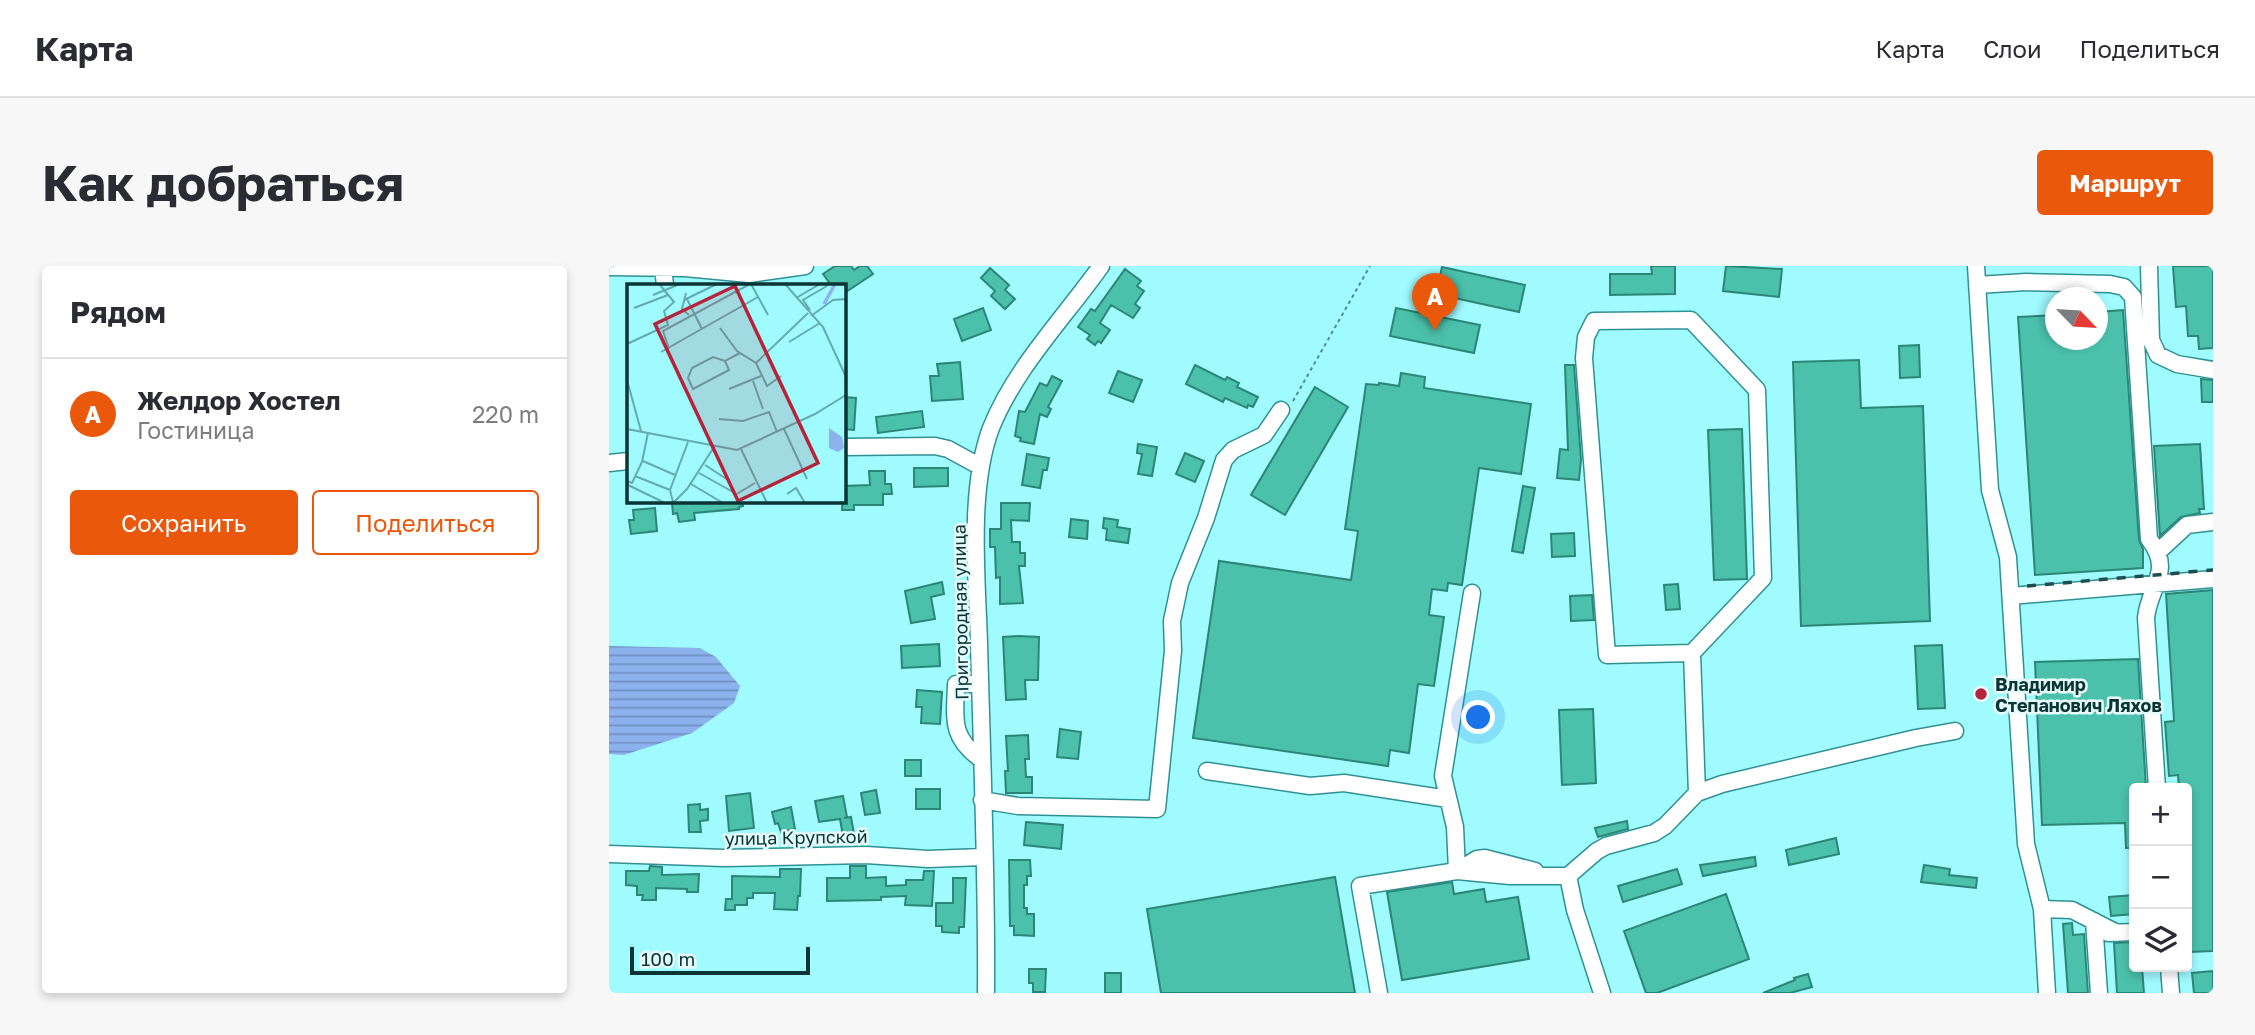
<!DOCTYPE html>
<html lang="ru">
<meta charset="utf-8">
<style>
body{margin:0;font-family:"Golos Text",sans-serif;background:#f7f7f7;color:#2b2b33}
.controls{position:absolute;right:21px;bottom:21px;display:grid;overflow:hidden;border-radius:7px;box-shadow:0 4px 10px #0003}
.controls button{width:63px;height:63px;display:grid;place-items:center;padding:0;border:0;border-bottom:2px solid #e1e1e2;background:#fff;color:#2b2b33;font:35px sans-serif}
.compass{position:absolute;left:1436px;top:21px;width:63px;height:63px;border-radius:50%;background:#fff;box-shadow:0 4px 10px #0003;rotate:115deg}
.scale{position:absolute;left:21px;bottom:18px;width:180px;box-sizing:border-box;padding-left:7px;border:4px solid #0b3435;border-top:0;font-size:19px;line-height:24px;white-space:nowrap;color:#0b3435;-webkit-text-stroke:5px #e6fbfb;paint-order:stroke}
.you{position:absolute;left:870px;top:452px;width:24px;height:24px;margin:-18px;border:5px solid #fff;border-radius:50%;background:#1a73e8;box-shadow:0 0 0 10px #1a73e833}
.badge{display:grid;place-items:center;width:46px;height:46px;border-radius:50%;background:#ea580c;color:#fff;font-size:23px;font-weight:700}
.pin{position:absolute;translate:-50% -58px;filter:drop-shadow(0 2px 4px #0008)}
.pin::after{content:'';position:absolute;top:37px;width:24px;height:21px;background:inherit;clip-path:polygon(0 0,100% 0,50% 100%)}
.list{margin:0;padding:0;list-style:none}
h2{display:flex;justify-content:space-between;align-items:center;height:91px;margin:0;padding:0 28px;font-size:30px}
h2 small{font-size:23px;font-weight:400;color:#7c7c81}
.list li{display:grid;grid-template-columns:46px 1fr auto;gap:21px;align-items:center;box-sizing:border-box;height:112px;padding:0 28px;border-top:2px solid #e1e1e2}
.list b{display:block;font-size:26px;white-space:nowrap}
.list p{margin:0;font-size:23px;white-space:nowrap;color:#7c7c81}
.list em{font-size:23px;font-style:normal;color:#7c7c81}
.actions{display:flex;gap:14px;padding:21px 28px}
.actions a{flex:1;padding:16px 0;border:2px solid #ea580c;border-radius:7px;text-align:center;font-size:24px;color:#ea580c}
.actions .main{background:#ea580c;color:#fff}
.icon{flex:none;width:38px;height:38px;fill:none;stroke:currentColor;stroke-width:2;stroke-linecap:round;stroke-linejoin:round}
.map{position:relative;flex:none;width:1604px;height:727px;overflow:hidden;border-radius:7px}
header{display:flex;align-items:center;gap:42px;box-sizing:border-box;height:98px;padding:0 35px;background:#fff;border-bottom:2px solid #e1e1e2}
header strong{font-size:33px}
nav{display:flex;gap:38px;margin-inline-start:auto;font-size:24px}
.intro{display:flex;align-items:center;justify-content:space-between;box-sizing:border-box;height:168px;padding:0 42px}
h1{margin:0;font-size:49px}
.button{padding:18px 32px;border-radius:7px;background:#ea580c;color:#fff;font-size:24px;font-weight:700}
main{display:flex;gap:42px;padding:0 42px}
aside{flex:1;background:#fff;border-radius:7px;box-shadow:0 4px 10px #0003}
.map>svg:first-child{display:block}
.water{fill:url(#water-rules)}
.building{fill:#4bc0aa;stroke:#2b8675;stroke-width:2}
.lines{fill:none;stroke-linecap:round;stroke-linejoin:round}
.minor-casing{stroke:#309194;stroke-width:19}
.path{stroke:#4e8e90;stroke-width:2;stroke-dasharray:3.5 3.5;stroke-linecap:butt}
.minor{stroke:#fff;stroke-width:16}
.rail{stroke:#1e4e4f;stroke-width:3.5;stroke-dasharray:9 9;stroke-linecap:butt}
.poi-dot{fill:#b6243c;stroke:#e6fbfb;stroke-width:2.5}
.labels{text-anchor:middle;dominant-baseline:central;stroke-width:5;stroke-linejoin:round;paint-order:stroke}
.street-label{font-size:18px;fill:#0b3435;stroke:#e6fbfb}
.poi-label{font-size:18px;font-weight:bold;fill:#0b3435;stroke:#e6fbfb;text-anchor:start}
.inset-river{fill:none;stroke:#8bb2ed;stroke-width:3.5}
.inset-road{fill:none;stroke:#64abae;stroke-width:2}
.view{fill:#b6243c;fill-opacity:0.15;stroke:#b6243c;stroke-width:3.5}
.inset-edge{fill:none;stroke:#0b3435;stroke-width:3.5}
</style>
<header>
<strong>Карта</strong>
<nav><a>Карта</a><a>Слои</a><a>Поделиться</a></nav>
</header>
<div class="intro"><h1>Как добраться</h1><a class="button">Маршрут</a></div>
<main>
<aside>
<h2>Рядом<small></small></h2>
<ul class="list">
<li><span class="badge">A</span><div><b>Желдор Хостел</b><p>Гостиница</p></div><em>220 m</em></li>
</ul>
<div class="actions"><a class="main">Сохранить</a><a>Поделиться</a></div>
</aside>
<div class="map">
<svg width="1604" height="727" viewBox="0 0 1604 727">
<defs>
<pattern id="water-rules" width="6" height="5" patternUnits="userSpaceOnUse" patternTransform="scale(1.75)"><rect width="6" height="5" fill="#8bb2ed"/><path d="M0 2.5h6" fill="none" stroke="#7092c1"/></pattern>
</defs>
<rect width="100%" height="100%" fill="#9ffbfe"/>
<path class="water" d="M0,380L91,382L107,391L131,420L125,437L83,467L15,489L0,488Z"/>
<path class="building" d="M226,0H242L245,4L251,0H258L264,8L234,28V19H222L214,8Z
M1042,0H1066V28L1001,29V8H1043Z
M1117,0L1173,3L1170,31L1114,25Z
M1564,0H1604V82L1590,83L1589,70H1579L1577,40L1567,41Z
M833,1L916,19L910,46L827,28Z
M381,2L400,19L396,24L406,33L396,43L382,30L386,25L372,12Z
M516,3L532,15L528,20L535,25L526,38L531,42L524,52L502,39L491,57L501,64L492,77L489,75L486,79L478,73L481,69L469,61L482,43L486,45Z
M374,42L382,64L353,75L345,53Z
M787,42L871,59L865,87L781,70Z
M1514,44L1530,274L1534,283V302L1426,309L1409,51L1446,49V74H1488V46Z
M1310,79L1311,111L1291,112L1290,80Z
M1250,94L1252,142L1314,140L1321,355L1192,360L1184,96Z
M351,96L354,133L323,135L321,110H330L328,98Z
M586,99L616,114L618,111L630,117L628,121L649,131L644,141L639,139L638,142L616,132L614,136L577,118Z
M956,99H965L972,193L970,214L948,212L951,183L959,184Z
M509,105L533,114L524,136L500,127Z
M792,107L816,111L815,122L922,138L912,208L870,202L853,319L839,317L838,325L823,323L820,349L835,351L825,420L809,418L800,487L781,484L779,500L584,472L610,295L742,314L749,265L736,263L757,118L770,119V117L790,120Z
M443,110L453,115L439,141L442,143L438,151L431,148L425,178L411,175L412,172L406,170L410,145L416,146L431,117L438,120Z
M1592,113L1604,114V136H1593Z
M706,121L739,141L676,249L642,229Z
M234,131L247,132L245,164L234,163Z
M313,145L315,161L269,167L267,151Z
M1133,163L1138,313L1105,314L1099,164Z
M529,178L548,181L543,210L529,208L533,188L528,187Z
M1591,178L1595,243H1590L1591,247L1572,251L1551,270L1545,180Z
M576,187L595,195L586,216L567,208Z
M418,188L440,192L438,204H434L431,222L413,219Z
M305,202H339V220L305,221Z
M260,205H276V218H282L283,228H274V239H245V244H233L234,220L261,219Z
M914,220L926,222L914,287L903,285Z
M68,234H133L134,240L130,241V243L85,247L86,254L70,256L68,247L64,248L63,237Z
M392,237H421L420,255L402,254L403,276H411V287H416V300H410L414,337L391,338V311L387,312L386,281H381V263H392Z
M46,242L48,265L22,268L20,254H25L24,244Z
M495,252L509,254L508,261L521,263L519,277L497,274L498,263L494,262Z
M462,253L479,255L478,273L460,271Z
M965,267L966,290L943,291L942,268Z
M333,316L335,328L322,331L326,353L302,357L296,325Z
M1069,318L1071,343L1057,344L1055,319Z
M1604,324V685L1581,686L1578,637V522H1570L1569,509L1560,510L1556,456L1565,455L1557,328Z
M983,329L985,354L962,355L961,330Z
M410,370L430,371L429,414H416L417,433L397,434L394,371Z
M330,378L331,400L293,402L292,380Z
M1333,379L1336,442L1309,443L1306,380Z
M1529,393L1537,522H1525V582H1517L1516,557L1433,559L1426,396Z
M308,424L333,426L331,458L312,457L313,441H307Z
M984,443L987,517L953,519L950,444Z
M451,463L472,466L469,493L448,491Z
M419,469L420,493H416L417,511H423V527H397L396,505H399L397,470Z
M296,494H312V510H296Z
M307,523H331V543H307Z
M267,524L271,547L256,549L252,527Z
M141,527L145,562L120,565L117,530Z
M234,530L238,551L235,552L242,551L245,568L234,570L231,553L210,556L206,535Z
M91,538V544L99,543V554L91,555L92,566H80L79,539Z
M182,541L186,563L172,566L169,557L166,558L163,546Z
M1018,555L1019,563L989,571L986,562Z
M417,556L454,559L452,583L415,579Z
M1227,572L1230,588L1180,599L1177,584Z
M1146,591L1147,600L1094,610L1091,599Z
M400,594H421L422,610H418V619H415V642H418V648H425V670L405,669V660H401Z
M1315,599L1341,603L1340,609L1368,612L1367,622L1312,616Z
M41,600L53,601V609L90,608L89,626H78V623L47,622V634H33L34,629H28V620L17,619V605H40Z
M241,600H257V612L277,611V620L297,619V614H314L315,605H325L323,640L296,639L297,630L272,631V634L218,635V612H241Z
M171,603H192L191,630H189L188,644L165,643L166,627H144V632H138V639H126V644H116L117,633H123V610L171,611Z
M1068,603L1073,618L1014,636L1009,620Z
M726,611L746,727H552L538,643Z
M344,612H357L355,661H350V667L333,666V660H327V637H344Z
M843,616L845,628L875,623L877,636L909,631L920,693L793,714L778,626Z
M1117,628L1140,693L1048,727H1037L1015,665Z
M1525,629V648L1502,650L1500,631Z
M1463,657L1464,669L1475,668L1479,727H1459L1454,658Z
M1525,676V701H1533L1535,727H1508L1505,677Z
M420,703H437L436,726H424V717H420Z
M1604,705V727H1585L1583,707Z
M496,707H512V727H496Z
M1199,708L1203,721L1181,727H1154L1186,714L1185,712Z"/>
<g class="lines">
<defs>
<path id="minor" d="M1367,0L1381,224L1399,291L1417,578L1433,643L1438,727
M1540,0L1542,74L1549,89L1568,98L1604,104
M0,1L76,2L140,8L196,0
M54,2L56,19
M1368,19L1417,16L1501,18L1515,21L1524,31L1540,273C1565,305 1540,320 1537,352L1548,522
M234,181L326,180L339,183L372,201
M0,197L19,195
M1550,285L1578,259L1604,256
M1402,330L1604,313
M1083,387L998,389L975,92L977,71L985,55L1082,54L1148,124L1154,312L1083,387L1088,527
M371,418H347C346,453 341,471 372,493
M598,505L701,520L735,517L839,533
M373,534L409,540L548,543L564,385L563,355L571,317L597,252L615,194L624,184L655,169L672,144
M0,588L115,592L257,589L319,593L374,591
M848,605L846,561L834,510L863,327
M848,605L868,593L876,592L926,605
M959,610L966,644L993,727
M1433,643L1463,644L1508,667
M1485,655L1490,727
M1499,667L1525,666
M1560,701L1562,727
M377,727C378,611 373,494 370,377C368,312 359,223 382,162C406,102 455,52 492,0
M770,727L751,620L848,605L901,610H959L988,585L997,580L1045,567L1056,560L1088,527L1113,518L1307,472L1346,465"/>
</defs>
<use href="#minor" class="minor-casing"/>
<path class="path" d="M684,135L761,0"/>
<use href="#minor" class="minor"/>
<path class="rail" d="M1418,320L1604,304"/>
</g>
<circle class="poi-dot" cx="1372" cy="428" r="7"/>
<g class="labels">
<g class="street-label">
<text transform="translate(351 346) rotate(-91)">Пригородная улица</text>
<text transform="translate(187 571) rotate(-1)">улица Крупской</text>
</g>
<g class="poi-label">
<text x="1386" y="418">Владимир<tspan x="1386" dy="21">Степанович Ляхов</tspan></text>
</g>
</g>
<g transform="translate(18 18)">
<rect width="219" height="219" fill="#9ffbfe"/>
<path d="M202,144L215,153L217,164L211,168L202,164Z" fill="#8bb2ed"/>
<path class="inset-river" d="M197,20L208,0"/>
<path class="inset-road" d="M124,0L141,31M158,0L196,43L219,93M59,9L55,25L62,31M26,11L53,0M169,14L193,0M60,15L75,45M57,16L90,0M7,24L41,11M183,26L176,16L200,2M184,32L206,16L219,15M93,44L110,67L129,79L140,102L154,92M162,58L193,39M0,60L41,41L37,27L47,18L33,1M42,65L36,47L123,0M34,68L131,13M98,77L102,86L66,105L61,94L65,84L86,73L98,77L113,69M129,79L181,29M0,96L14,147M126,97L136,125M102,105L134,92M92,135L116,137L142,128L150,148M0,145L110,166L188,130L219,111M157,145L180,195M114,165L140,219M16,177L48,191M78,181L101,196L112,219M72,189L106,208M8,192L43,206M0,197L5,199L15,178L21,149M64,200L96,219M1,201L36,218M160,210L169,204L178,219M108,211L128,199M46,218L43,206L61,158M46,219L60,205L87,163"/>
<path class="view" d="M108,2L191,179L111,217L28,40Z"/>
<rect width="219" height="219" class="inset-edge"/>
</g>
</svg>
<div class="controls">
<button>+</button>
<button>−</button>
<button><svg class="icon" aria-label="layers" viewBox="0 0 24 24"><path d="M12 4l9 5-9 5-9-5zM3 14l9 5 9-5"/></svg></button>
</div>
<svg class="compass" viewBox="-18 -18 36 36"><path d="M0-13l5 13h-10z" fill="#e53935"/><path d="M0 13l5-13h-10z" fill="#7c7c81"/></svg>
<div class="scale">100 m</div>
<div class="you"></div>
<div class="pin badge" style="left:826px;top:65px">A</div>
</div>
</main>
